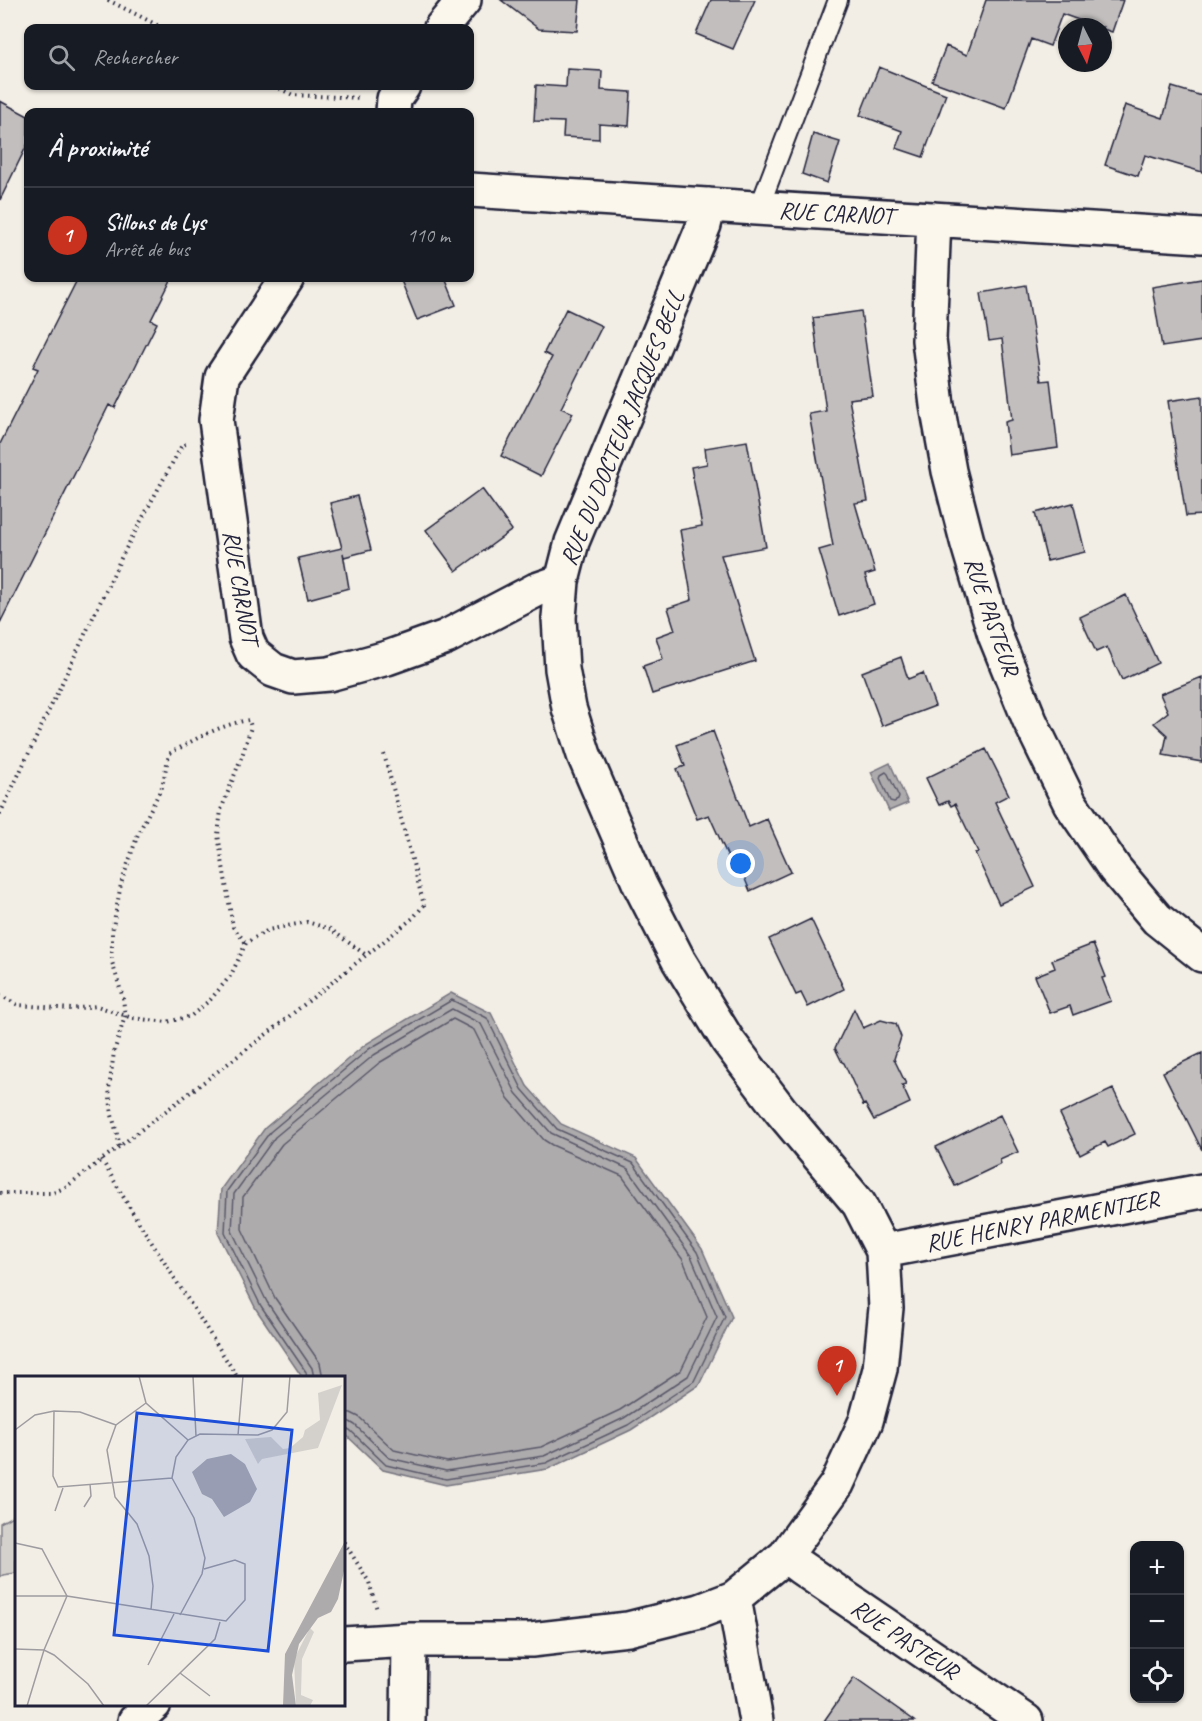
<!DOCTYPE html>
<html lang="fr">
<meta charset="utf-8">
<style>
body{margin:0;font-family:Caveat,sans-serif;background:#20242c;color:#f1f3f6}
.controls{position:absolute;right:18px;bottom:18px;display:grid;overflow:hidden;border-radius:12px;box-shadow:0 2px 4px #0004}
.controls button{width:54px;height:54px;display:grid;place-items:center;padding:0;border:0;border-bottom:2px solid #363941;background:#171b24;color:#f1f3f6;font:30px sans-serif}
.compass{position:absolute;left:1058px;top:18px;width:54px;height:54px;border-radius:50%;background:#171b24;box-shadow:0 2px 4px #0004;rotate:174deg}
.you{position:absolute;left:741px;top:864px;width:21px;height:21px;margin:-15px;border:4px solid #fff;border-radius:50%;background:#1a73e8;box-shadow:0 0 0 9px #1a73e833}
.badge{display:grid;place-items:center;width:39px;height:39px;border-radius:50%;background:#c8321e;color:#fff;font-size:20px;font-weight:700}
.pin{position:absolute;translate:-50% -50px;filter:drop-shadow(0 2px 3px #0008)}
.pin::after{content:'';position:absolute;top:32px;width:21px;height:18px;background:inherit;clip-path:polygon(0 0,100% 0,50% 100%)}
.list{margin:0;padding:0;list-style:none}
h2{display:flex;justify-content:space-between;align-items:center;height:78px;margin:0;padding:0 24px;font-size:26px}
h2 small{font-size:20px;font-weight:400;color:#9ea1a6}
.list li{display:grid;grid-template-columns:39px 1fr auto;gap:18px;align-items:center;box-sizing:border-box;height:96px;padding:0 24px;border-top:2px solid #363941}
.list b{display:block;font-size:22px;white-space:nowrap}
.list p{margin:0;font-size:20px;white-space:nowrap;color:#9ea1a6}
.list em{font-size:20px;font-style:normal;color:#9ea1a6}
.icon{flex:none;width:33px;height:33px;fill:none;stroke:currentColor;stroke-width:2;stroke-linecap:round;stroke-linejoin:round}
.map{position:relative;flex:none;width:1202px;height:1721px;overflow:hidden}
.search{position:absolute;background:#171b24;box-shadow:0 2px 4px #0004;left:24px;top:24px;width:450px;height:66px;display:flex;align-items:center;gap:15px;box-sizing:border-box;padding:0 21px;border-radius:12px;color:#9ea1a6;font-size:22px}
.panel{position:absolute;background:#171b24;box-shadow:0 2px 4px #0004;left:24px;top:108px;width:450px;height:174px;border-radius:12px}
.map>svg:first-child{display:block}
.green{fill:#d4d1cc;stroke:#7b7a84;stroke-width:1.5}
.water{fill:#aeabad;stroke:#76747f;stroke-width:1.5}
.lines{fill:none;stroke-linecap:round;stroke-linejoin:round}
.shore{stroke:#5a5969;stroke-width:1.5}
.building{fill:#c2bebe;stroke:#22223b;stroke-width:1.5}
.service-casing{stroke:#22223b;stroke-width:22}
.minor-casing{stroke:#22223b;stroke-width:38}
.path{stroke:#22223b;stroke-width:4;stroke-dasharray:1.5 4.5;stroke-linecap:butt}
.service{stroke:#fbf7ec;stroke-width:18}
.minor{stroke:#fbf7ec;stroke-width:33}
.labels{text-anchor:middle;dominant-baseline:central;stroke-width:4.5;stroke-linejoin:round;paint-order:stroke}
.street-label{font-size:24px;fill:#22223b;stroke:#fbf7ec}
.inset-road{fill:none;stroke:#9f9ca1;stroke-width:1.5}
.view{fill:#1d4ed8;fill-opacity:0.15;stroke:#1d4ed8;stroke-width:3}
.inset-edge{fill:none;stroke:#22223b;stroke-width:3}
</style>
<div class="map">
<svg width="1202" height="1721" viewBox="0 0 1202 1721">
<rect width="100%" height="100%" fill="#f2eee5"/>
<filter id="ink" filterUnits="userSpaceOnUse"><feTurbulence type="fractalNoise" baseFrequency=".0167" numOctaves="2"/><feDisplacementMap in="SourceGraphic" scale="12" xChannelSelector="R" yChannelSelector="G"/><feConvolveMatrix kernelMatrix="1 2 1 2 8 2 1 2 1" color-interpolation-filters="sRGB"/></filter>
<g filter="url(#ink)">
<path class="green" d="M16,1514V1573L3,1575L0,1577V1523Z"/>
<path class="water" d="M890,763L908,803L889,811L871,772Z
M451,993L491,1013L527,1086L561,1124L636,1158L702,1249L732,1317L699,1385L631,1430L548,1469L446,1485L383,1470L344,1433V1378L302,1377L256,1309L218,1233L221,1189L265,1128L366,1044Z"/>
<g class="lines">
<path class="shore" d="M886,772L888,774L899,797L898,800L894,802L890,801L880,778L881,775Z
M307,1378L306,1372L261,1306L225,1233L227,1191L270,1132L369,1049L452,1000L487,1018L522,1089L557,1129L633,1163L697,1252L725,1317L694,1381L628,1425L546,1463L446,1479L386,1465L350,1430L344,1429
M314,1378L312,1368L267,1302L232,1231L234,1194L275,1137L374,1055L452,1009L481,1024L516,1093L551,1133L628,1169L691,1256L717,1317L688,1376L624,1418L544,1456L446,1471L389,1458L355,1425L350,1422L344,1421
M323,1378L320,1363L275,1298L242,1229L243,1197L282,1144L379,1063L453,1019L474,1030L508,1098L544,1140L552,1145L622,1176L683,1260L707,1317L681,1370L620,1410L541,1447L447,1462L394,1450L359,1417L351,1413L344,1412"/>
</g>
<path class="building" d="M501,0H580L577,31L539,29Z
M711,0H755L733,49L696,34Z
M986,0H1123L1112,32L1103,29V27H1098L1062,14L1050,46L1031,39L1006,108L932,81L946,46L967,55Z
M879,67L946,94L923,157L896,148L902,131L860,115Z
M567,69L602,71L601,90L631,92L629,126L599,124V139L563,137L564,122L534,121L536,85L566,87Z
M1172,87L1202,96V172L1145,155L1138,176L1105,165L1125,105L1163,118Z
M0,101L28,116V143L0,200Z
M813,134L840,142L827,183L802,174Z
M78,278H172L151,320L157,323L138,361L115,408L109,405L0,623V444L38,369L33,367Z
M400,278H445L456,305L417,320Z
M1202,279V341L1162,347L1152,287Z
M1026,285L1041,381L1050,380L1058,448L1009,455L1005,422L1012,420L1002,339L989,341L981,293Z
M566,309L602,326L561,408L573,413L541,476L501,456L552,357L544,353Z
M861,311L873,396L849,399L868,501L855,503L875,572L865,575L874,604L839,616L819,550L833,546L809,414L826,411L813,318Z
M1202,396V515L1186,516L1168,401Z
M747,441L766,547L721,555L755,661L652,694L643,666L663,659L656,637L675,630L668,608L692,600L680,530L702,526L691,467L707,464L705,448Z
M482,489L512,530L456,571L426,530Z
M357,496L371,550L344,557L343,553L349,588L308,599L298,558L342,548L330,503Z
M1073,503L1085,552L1047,561L1035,513Z
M1126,595L1158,663L1122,680L1107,647L1096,652L1080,617Z
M901,657L908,679L923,673L935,706L882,726L862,672Z
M1202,677V762L1163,755L1167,735L1154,723L1168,712L1160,694Z
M713,731L749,827L767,819L791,872L750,891L739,865L733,868L709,815L697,819L677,769L685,766L677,745Z
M986,749L1009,795L995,802L1035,887L999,904L975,853L978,852L955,804L951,806L948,801L939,805L926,778Z
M811,919L844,989L808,1007L801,993L796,995L769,939Z
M1093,944L1106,977L1102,978L1111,1001L1073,1015L1070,1006L1050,1013L1035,976L1055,968L1052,960Z
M854,1009L863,1028L881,1020L896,1024L901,1037L894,1059L906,1084L902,1085L910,1103L874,1120L865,1104L863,1105L844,1063L842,1062L835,1048Z
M1202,1053V1150L1163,1072Z
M1113,1089L1135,1134L1108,1147L1105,1142L1080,1155L1060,1114Z
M1000,1115L1018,1152L1000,1160L1001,1164L955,1186L936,1147Z
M854,1678L915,1721H824Z"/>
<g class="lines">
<defs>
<path id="service" d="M759,208L838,0"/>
<path id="minor" d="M441,28L464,0
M393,112L394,99L403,86
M470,190L1202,236
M934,219L929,340L937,405L949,471L967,541L995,635L1030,721L1070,803L1115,869L1157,919L1202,955
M287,278L222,377L216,420L246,638L253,654L273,670L293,677L329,674L387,658L446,637L536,590L562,581
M883,1251L1202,1191
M785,1556L800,1567L1026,1721
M734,1598L756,1721
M344,1644L409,1640H531L628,1629L700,1611L734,1598L785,1556L837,1484L866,1421L880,1369L886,1308L883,1251L859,1204L781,1111L728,1041L679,961L640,885L584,755L569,708L562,669L559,618L562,581L572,542L704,225L709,205
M135,1721L154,1704
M408,1721L409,1640"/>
</defs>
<use href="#service" class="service-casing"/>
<use href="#minor" class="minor-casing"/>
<path class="path" d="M108,0L163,28
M274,86L293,95L361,98
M0,814L123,554L182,445L186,444
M0,995L18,1005L71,1009L97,1006L132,1018L167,1022L191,1016L211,999L231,975L246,943L268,930L307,922L330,929L366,955
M120,1146L112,1115L109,1089L114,1052L125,1016L123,998L112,962V932L121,884L138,834L162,787L169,754C193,740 222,724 249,720L251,727L243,753L221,810L218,835L233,927L246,943
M102,1160L131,1210L238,1378
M0,1193H53L66,1187L272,1030L413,918L424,905L384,754
M344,1542L369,1582L377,1610"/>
<use href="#service" class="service"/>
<use href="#minor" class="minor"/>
</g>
</g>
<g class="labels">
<g class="street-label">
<text transform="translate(836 213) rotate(3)">RUE CARNOT</text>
<text transform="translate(622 428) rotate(-68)">RUE DU DOCTEUR JACQUES BELL</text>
<text transform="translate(241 587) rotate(80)">RUE CARNOT</text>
<text transform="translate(992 616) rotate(71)">RUE PASTEUR</text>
<text transform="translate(1042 1221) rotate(-11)">RUE HENRY PARMENTIER</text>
<text transform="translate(905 1639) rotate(34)">RUE PASTEUR</text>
</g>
</g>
<g transform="translate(15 1376)">
<rect width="330" height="330" fill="#f2eee5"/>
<path d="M327,9L303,72L247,83L243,88L230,63L256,61L268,73L275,72L288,61L290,54L305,44L303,17ZM295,252L299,256L287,283L286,319L298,324L295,330H281L279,283Z" fill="#d4d1cc"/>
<path d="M216,78L230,88L242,113L235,126L209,141L197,123L187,118L177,96L192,83ZM330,165V190L323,223L316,236L303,242L284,268L277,299L281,330H268L270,278Z" fill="#aeabad"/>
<path class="inset-road" d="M124,0L131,27L173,64M178,0L181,60M131,27L101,49L92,74L100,121L122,148L134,180L138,210L136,234M39,35L38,100L43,111L157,102M0,54L20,39L39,35L65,36L101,49M223,59L228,0M69,131L76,120L75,108M40,135L48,112M0,167L27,173L52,220L211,245L230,224V188L220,184L189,193M0,220H52L29,274L12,330M165,239L187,198L190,182L179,142L157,102L161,81L173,64L185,58L243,59L257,54L272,36L275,0M0,273L29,274L39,279L73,308L89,330M133,289L159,238M165,297L195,320M131,330L200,263L205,246"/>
<path class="view" d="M122,37L277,54L253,275L99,259Z"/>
<rect width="330" height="330" class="inset-edge"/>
</g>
</svg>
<div class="controls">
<button>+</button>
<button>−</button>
<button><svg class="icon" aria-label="locate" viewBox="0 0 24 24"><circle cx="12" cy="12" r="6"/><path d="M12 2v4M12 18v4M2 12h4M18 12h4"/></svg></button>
</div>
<svg class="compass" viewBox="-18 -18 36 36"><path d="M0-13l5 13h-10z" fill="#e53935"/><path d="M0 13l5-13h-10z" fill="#9ea1a6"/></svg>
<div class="you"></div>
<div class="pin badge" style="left:837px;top:1396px">1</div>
<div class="search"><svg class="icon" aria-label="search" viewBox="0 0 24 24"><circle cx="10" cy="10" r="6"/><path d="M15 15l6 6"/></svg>Rechercher</div>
<section class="panel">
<h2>À proximité<small></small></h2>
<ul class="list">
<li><span class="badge">1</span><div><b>Sillons de Lys</b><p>Arrêt de bus</p></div><em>110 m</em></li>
</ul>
</section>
</div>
